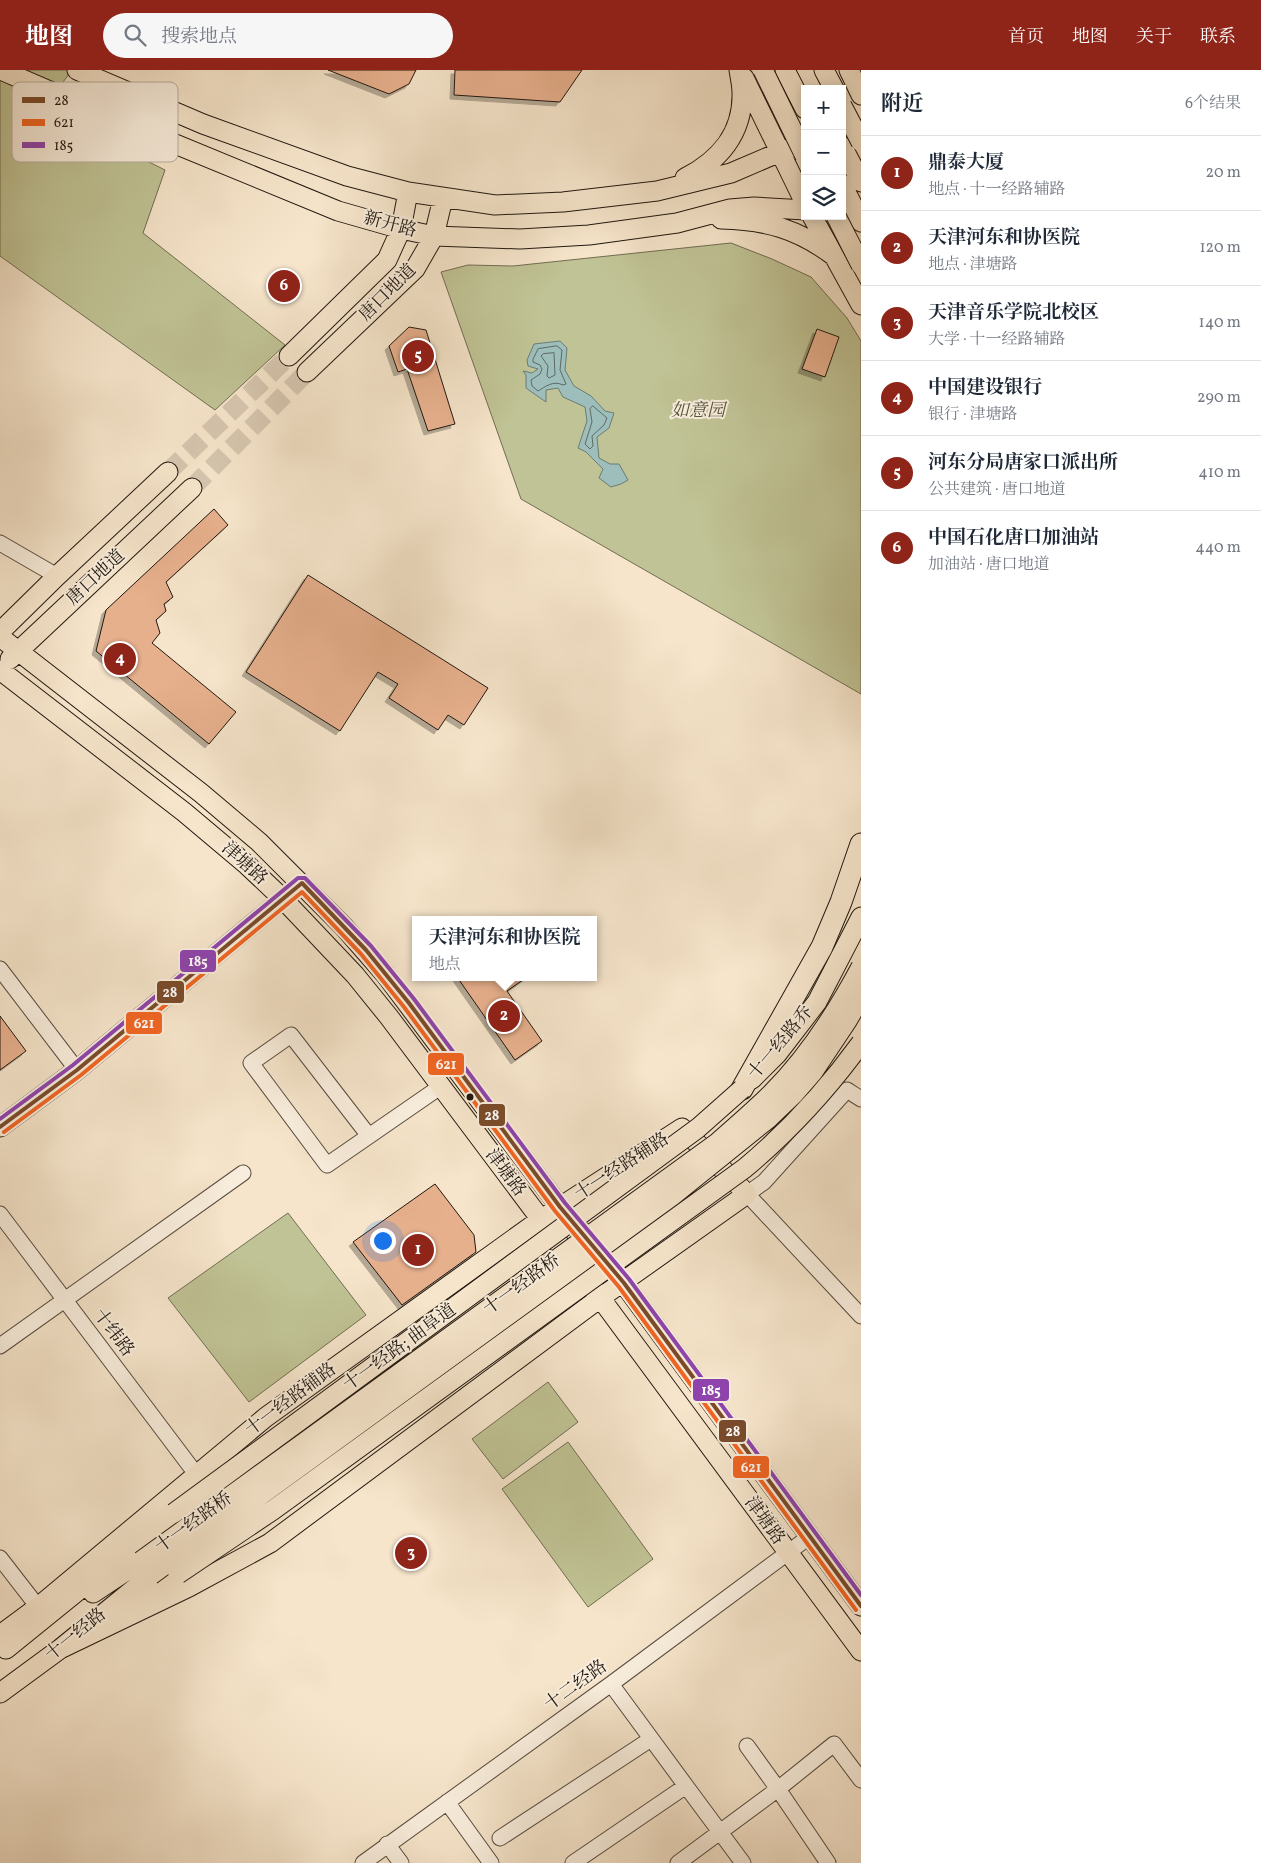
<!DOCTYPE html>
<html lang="zh">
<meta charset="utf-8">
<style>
body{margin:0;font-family:Vollkorn,"Noto Serif SC",serif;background:#f6f6f7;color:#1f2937}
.controls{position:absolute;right:15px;top:15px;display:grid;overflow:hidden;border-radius:0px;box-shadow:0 2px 12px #0003}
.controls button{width:45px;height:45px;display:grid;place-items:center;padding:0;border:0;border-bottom:1px solid #e0e1e3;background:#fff;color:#1f2937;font:25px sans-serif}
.you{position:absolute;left:382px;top:1170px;width:18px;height:18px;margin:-12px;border:4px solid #fff;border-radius:50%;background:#1a73e8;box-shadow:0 0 0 8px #1a73e833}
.badge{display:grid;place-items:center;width:32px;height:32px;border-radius:50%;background:#8f2418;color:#fff;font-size:16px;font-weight:700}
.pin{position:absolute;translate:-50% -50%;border:2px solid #fff;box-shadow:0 1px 5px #0006}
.popup{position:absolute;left:412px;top:846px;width:185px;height:65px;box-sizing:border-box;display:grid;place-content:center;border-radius:0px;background:#fff;filter:drop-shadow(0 1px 4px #0005);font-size:16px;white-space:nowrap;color:#747a83}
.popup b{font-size:19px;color:#1f2937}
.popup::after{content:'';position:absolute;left:50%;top:100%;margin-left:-10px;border:10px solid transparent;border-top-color:#fff}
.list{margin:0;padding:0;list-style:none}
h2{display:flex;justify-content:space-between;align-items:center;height:65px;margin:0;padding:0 20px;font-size:21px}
h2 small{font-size:16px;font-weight:400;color:#747a83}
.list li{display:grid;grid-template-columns:32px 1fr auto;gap:15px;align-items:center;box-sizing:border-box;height:75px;padding:0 20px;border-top:1px solid #e0e1e3}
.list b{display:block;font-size:19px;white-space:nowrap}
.list p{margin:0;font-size:16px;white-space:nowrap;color:#747a83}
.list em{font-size:16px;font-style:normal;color:#747a83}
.icon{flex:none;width:28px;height:28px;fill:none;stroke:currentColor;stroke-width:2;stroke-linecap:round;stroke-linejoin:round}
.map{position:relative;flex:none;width:861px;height:1793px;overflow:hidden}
header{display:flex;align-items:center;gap:30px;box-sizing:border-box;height:70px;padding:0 25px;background:#8f2418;color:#fff}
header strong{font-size:24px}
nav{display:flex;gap:28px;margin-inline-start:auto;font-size:18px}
.search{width:350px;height:45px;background:#f6f6f7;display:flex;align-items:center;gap:12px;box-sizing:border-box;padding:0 18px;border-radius:28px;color:#747a83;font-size:19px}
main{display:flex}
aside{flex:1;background:#fff}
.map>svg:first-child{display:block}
.green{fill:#c0c395;stroke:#706d52}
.water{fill:#9dbebb;stroke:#6b7b76}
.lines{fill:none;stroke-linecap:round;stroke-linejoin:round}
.shore{stroke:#5e6a65;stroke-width:1}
.building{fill:#e7b08d;stroke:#20170f;filter:url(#shadow)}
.major-tunnel{stroke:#d6c6af;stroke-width:19;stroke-dasharray:19 9;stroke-linecap:butt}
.minor-casing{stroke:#564a3e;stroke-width:17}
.major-casing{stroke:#20170f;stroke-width:21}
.highway-casing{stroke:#20170f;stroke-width:23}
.minor{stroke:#f9eedd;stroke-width:15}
.major{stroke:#f6e5cb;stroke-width:19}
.highway{stroke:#f6e5cb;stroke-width:21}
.major-bridge-casing{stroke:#20170f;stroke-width:21;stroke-linecap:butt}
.major-bridge{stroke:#f6e5cb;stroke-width:19}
.bus-1-casing{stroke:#f9eedd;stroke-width:8}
.bus-2-casing{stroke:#f9eedd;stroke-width:8}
.bus-3-casing{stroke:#f9eedd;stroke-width:8}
.bus-1{stroke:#7a4b2a;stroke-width:4}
.bus-2{stroke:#f26522;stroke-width:4}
.bus-3{stroke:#8e44ad;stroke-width:4}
.bus-dot{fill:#20170f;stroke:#f9eedd;stroke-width:2}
.labels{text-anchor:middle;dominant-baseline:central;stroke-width:4;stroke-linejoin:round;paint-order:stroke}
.street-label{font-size:18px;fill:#20170f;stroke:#f9eedd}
.park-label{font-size:18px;font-style:italic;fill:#58533e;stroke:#f9eedd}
.key{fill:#f9eedd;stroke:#b8ae9f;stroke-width:1}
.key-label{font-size:14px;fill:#20170f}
.line-badge{stroke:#f9eedd;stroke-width:2}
.badge-label{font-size:14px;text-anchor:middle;font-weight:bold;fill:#fff}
</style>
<header>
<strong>地图</strong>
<div class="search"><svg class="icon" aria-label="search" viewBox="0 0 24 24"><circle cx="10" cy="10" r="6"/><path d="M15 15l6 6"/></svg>搜索地点</div>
<nav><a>首页</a><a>地图</a><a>关于</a><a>联系</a></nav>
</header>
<main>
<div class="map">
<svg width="861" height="1793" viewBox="0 0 861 1793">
<defs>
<filter id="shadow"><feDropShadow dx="-4" dy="4" stdDeviation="0" flood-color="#0004"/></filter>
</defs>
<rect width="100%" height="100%" fill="#f6e5cb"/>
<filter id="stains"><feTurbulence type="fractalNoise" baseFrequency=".004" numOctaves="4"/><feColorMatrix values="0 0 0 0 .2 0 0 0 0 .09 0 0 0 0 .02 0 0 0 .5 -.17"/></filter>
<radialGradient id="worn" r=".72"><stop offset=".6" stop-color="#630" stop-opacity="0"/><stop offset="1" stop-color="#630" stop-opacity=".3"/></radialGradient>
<path class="green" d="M0,0H72L43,39L165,100L143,163L285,275L215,340L0,186Z
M731,173L772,189L811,207L847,248L861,271V624L521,429L441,202L468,195L513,196Z
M288,1143L366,1245L249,1332L168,1228Z
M548,1312L578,1352L503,1409L472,1369Z
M568,1372L653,1489L588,1537L502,1419Z"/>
<path class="water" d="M560,271L567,278L565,300L574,316L591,326L605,341L614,343L609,358L597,367L599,388L610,394H619L628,410L621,414L611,417L599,408L603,399L586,382L578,378L587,351L585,337L563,327L558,318L546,320V332L526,318V305L523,301L532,303L538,299L528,296L527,290L534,274Z"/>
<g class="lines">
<path class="shore" d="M557,276L562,280L560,300L566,314L563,315C553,310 545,317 538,321L532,316L531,310L540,304L542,299L540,295L533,292V289L538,279Z
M554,283L555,305L549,308L547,306L548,296L541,286L543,284Z
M593,336L607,348L604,355L592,366L593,376L590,379L585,374L592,352L590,339Z"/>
</g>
<path class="building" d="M328,0H416L409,14L389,24Z
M455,0H582L560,32L454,25Z
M409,257L426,260L455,354L428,361L407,299L398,302L389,276Z
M817,259L839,267L825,307L802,299Z
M214,439L228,455L166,512L173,527L164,534L166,541L156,550L160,563L152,573L236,642L209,674L96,581L106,540Z
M308,505L488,618L464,655L448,645L438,660L389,628L398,614L378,602L340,661L246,602Z
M457,907H527L507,921L542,971L515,990Z
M0,946L26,981L0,1000Z
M435,1114L474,1165L476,1182L402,1235L353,1172Z"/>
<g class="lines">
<path class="major-tunnel" d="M168,402L289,286
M192,418L307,302"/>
<defs>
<path id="minor" d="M0,473L57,506
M0,899L77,1000
M861,1029L847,1020L764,1112L747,1124L861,1246
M369,1066L291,965L251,993L327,1095L440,1017
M0,1144L196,1404
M0,1276L243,1103
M0,1488L38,1537
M611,1614L686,1716
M747,1676L778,1719L834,1674L861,1710
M447,1732L491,1793
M500,1768L651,1669
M387,1774L401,1793
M363,1793L611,1614L809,1467
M573,1793L686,1716L743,1793
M678,1793L778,1719L828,1793"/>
<path id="major" d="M1,0L112,48L338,141L401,159L434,166L520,169L589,165L677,153L730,139L754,137L805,140
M77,0L203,54L347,106L408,122L495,135L563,132L657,121L731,103L780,82L805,74
M785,0L805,39
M824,0L834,19
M849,0L861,25
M744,8L805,133
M842,76L861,112
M685,108C719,91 743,63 742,23C742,15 740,7 739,0
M842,114L861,152
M812,146L861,235
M721,149C766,150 798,159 834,186
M289,286L387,190L401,159L408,122
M307,302L415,199L434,166L443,128
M0,562L57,506L168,402
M0,567L201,723L259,772L344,857L385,904L560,1137L597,1180
M10,589L192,418
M0,600L184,742L247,795L283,829L355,905L389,947L575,1195
M752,1009L777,984L817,932L861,847
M0,1057L77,1000L283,829
M616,1203L861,1536
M593,1218L861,1581
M93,1523L141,1491
M133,1533L178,1504
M0,1565L38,1537L266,1347L540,1150L682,1058L747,1124L600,1228L270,1473L189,1517L60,1579
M6,1579L174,1443
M0,1623L60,1579L151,1505"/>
<path id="highway" d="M742,1019L822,877L841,832L861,774"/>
</defs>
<use href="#minor" class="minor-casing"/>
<use href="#major" class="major-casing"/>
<use href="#highway" class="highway-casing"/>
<use href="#minor" class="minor"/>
<use href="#major" class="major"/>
<use href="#highway" class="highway"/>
<defs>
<path id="major-bridge" d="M763,0L805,86
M842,36L861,72
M836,146L861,195
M174,1443L698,1058L742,1019
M141,1491L717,1073C735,1057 754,1041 771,1024C807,988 837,942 861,897
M178,1504L273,1440L745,1098C789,1061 827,1020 861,973
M151,1505L672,1126L769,1048L793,1025L813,1002L847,951L861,927"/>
</defs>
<use href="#major-bridge" class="major-bridge-casing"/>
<use href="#major-bridge" class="major-bridge"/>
<defs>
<path id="bus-1" d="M0,1057L77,1000L302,813L366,880L409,933L560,1137L624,1213L861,1536"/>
<path id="bus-2" d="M4,1062L81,1005L302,822L361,884L404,937L555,1141L619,1217L856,1540"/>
<path id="bus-3" d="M0,1049L73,995L298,808H305L371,876L414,929L565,1133L629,1209L861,1525"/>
</defs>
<use href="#bus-1" class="bus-1-casing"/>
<use href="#bus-2" class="bus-2-casing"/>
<use href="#bus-3" class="bus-3-casing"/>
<use href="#bus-1" class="bus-1"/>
<use href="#bus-2" class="bus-2"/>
<use href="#bus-3" class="bus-3"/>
</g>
<circle class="bus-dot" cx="470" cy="1027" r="4.5"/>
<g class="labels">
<g class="street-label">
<text transform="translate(390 155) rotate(15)">新开路</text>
<text transform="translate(388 223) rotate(-45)">唐口地道</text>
<text transform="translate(96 508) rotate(-43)">唐口地道</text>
<text transform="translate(244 794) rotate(42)">津塘路</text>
<text transform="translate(781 973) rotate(-50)">十一经路乔</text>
<text transform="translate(622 1097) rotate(-33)">十一经路辅路</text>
<text transform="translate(505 1103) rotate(53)">津塘路</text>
<text transform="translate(522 1215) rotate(-36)">十一经路桥</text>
<text transform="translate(113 1263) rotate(53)">十纬路</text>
<text transform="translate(400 1278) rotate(-36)">十一经路; 曲阜道</text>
<text transform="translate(291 1330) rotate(-37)">十一经路辅路</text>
<text transform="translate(764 1451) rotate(54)">津塘路</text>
<text transform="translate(194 1453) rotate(-36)">十一经路桥</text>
<text transform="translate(76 1565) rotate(-39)">十一经路</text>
<text transform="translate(576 1616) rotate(-36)">十二经路</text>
</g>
<g class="park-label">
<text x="698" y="341">如意园</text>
</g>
</g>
<rect x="12" y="12" width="166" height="80" rx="8" class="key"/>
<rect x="22" y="27" width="23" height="6" fill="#7a4b2a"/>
<rect x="22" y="49" width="23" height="7" fill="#f26522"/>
<rect x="22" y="72" width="23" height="6" fill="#8e44ad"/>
<g class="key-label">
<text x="54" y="35">28</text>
<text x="54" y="57">621</text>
<text x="54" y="80">185</text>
</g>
<g class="line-badge">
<rect x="179" y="879" width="38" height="24" rx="5" fill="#8e44ad"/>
<rect x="156" y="910" width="29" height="24" rx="5" fill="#7a4b2a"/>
<rect x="125" y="941" width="38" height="24" rx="5" fill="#f26522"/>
<rect x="427" y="982" width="38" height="24" rx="5" fill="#f26522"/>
<rect x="478" y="1033" width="28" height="24" rx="5" fill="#7a4b2a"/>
<rect x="692" y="1308" width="38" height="24" rx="5" fill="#8e44ad"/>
<rect x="718" y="1349" width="29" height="24" rx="5" fill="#7a4b2a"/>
<rect x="732" y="1385" width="38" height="24" rx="5" fill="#f26522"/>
</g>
<g class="badge-label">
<text x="198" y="896">185</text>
<text x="170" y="927">28</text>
<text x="144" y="958">621</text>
<text x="446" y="999">621</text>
<text x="492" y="1050">28</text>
<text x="711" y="1325">185</text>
<text x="733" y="1366">28</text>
<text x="751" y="1402">621</text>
</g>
<rect width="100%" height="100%" filter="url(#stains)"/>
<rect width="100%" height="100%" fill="url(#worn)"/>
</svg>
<div class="controls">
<button>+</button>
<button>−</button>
<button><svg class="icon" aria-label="layers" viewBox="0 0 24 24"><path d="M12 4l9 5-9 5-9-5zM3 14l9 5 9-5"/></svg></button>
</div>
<div class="you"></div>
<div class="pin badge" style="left:418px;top:1180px">1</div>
<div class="pin badge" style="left:504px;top:946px">2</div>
<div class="popup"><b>天津河东和协医院</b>地点</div>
<div class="pin badge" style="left:411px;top:1483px">3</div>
<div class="pin badge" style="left:120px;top:589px">4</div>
<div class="pin badge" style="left:418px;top:286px">5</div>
<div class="pin badge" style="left:284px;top:216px">6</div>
</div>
<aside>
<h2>附近<small>6个结果</small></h2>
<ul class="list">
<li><span class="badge">1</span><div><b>鼎泰大厦</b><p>地点 · 十一经路辅路</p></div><em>20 m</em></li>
<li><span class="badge">2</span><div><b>天津河东和协医院</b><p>地点 · 津塘路</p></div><em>120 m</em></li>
<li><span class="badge">3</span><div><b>天津音乐学院北校区</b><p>大学 · 十一经路辅路</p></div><em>140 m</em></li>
<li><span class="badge">4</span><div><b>中国建设银行</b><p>银行 · 津塘路</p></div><em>290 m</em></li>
<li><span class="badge">5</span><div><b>河东分局唐家口派出所</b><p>公共建筑 · 唐口地道</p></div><em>410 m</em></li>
<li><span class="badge">6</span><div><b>中国石化唐口加油站</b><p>加油站 · 唐口地道</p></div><em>440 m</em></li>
</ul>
</aside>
</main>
